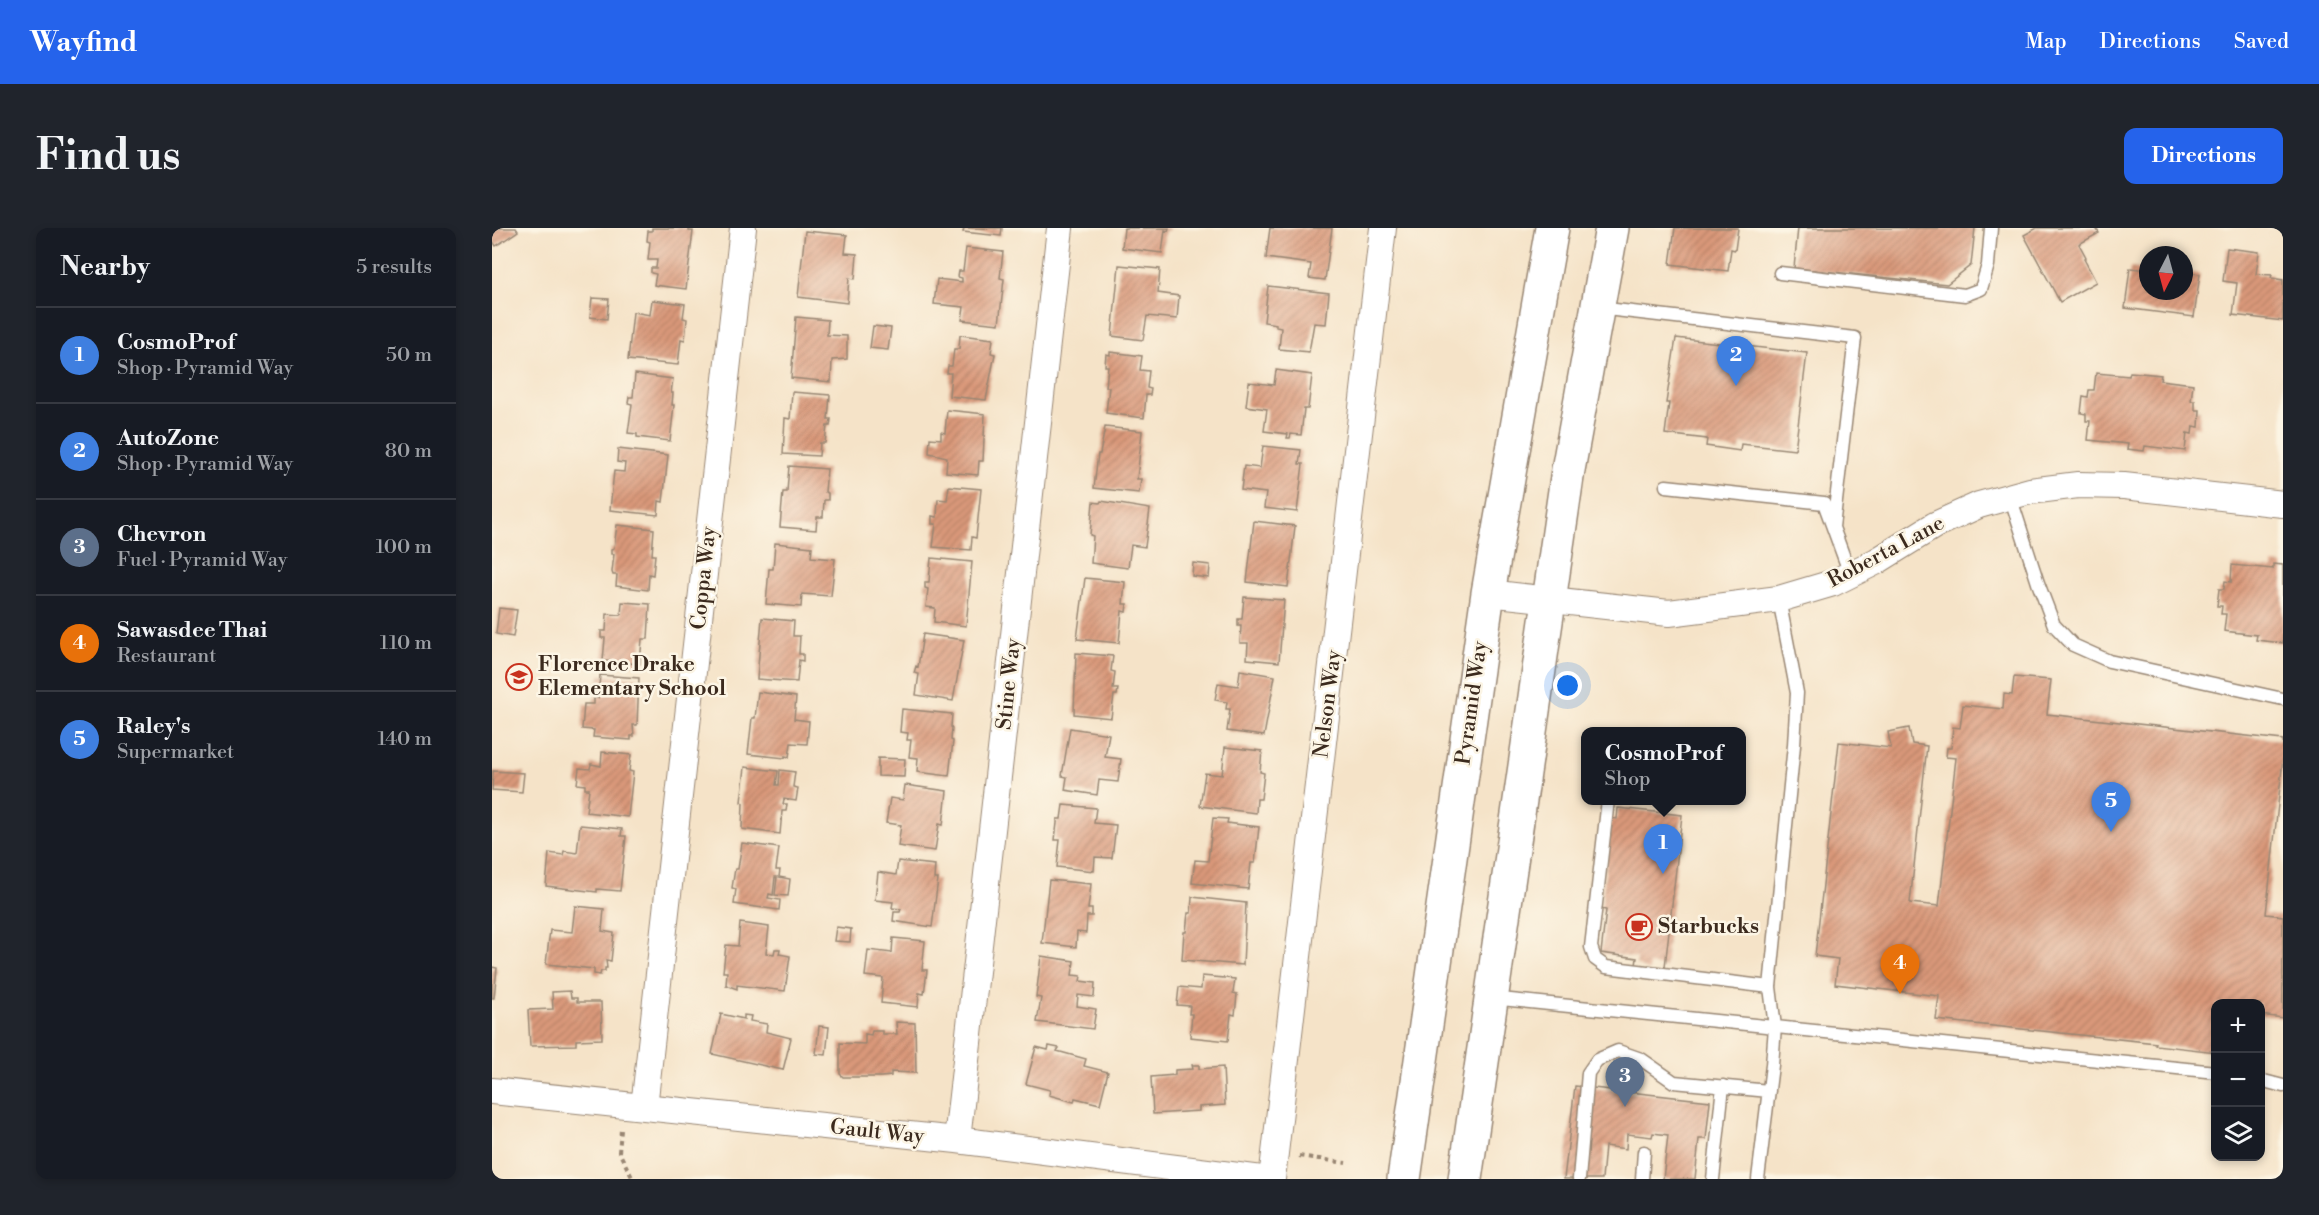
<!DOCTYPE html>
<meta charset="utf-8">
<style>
body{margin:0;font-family:"Libre Bodoni",serif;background:#20242c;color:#f1f3f6}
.controls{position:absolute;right:18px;bottom:18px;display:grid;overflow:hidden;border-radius:12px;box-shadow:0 3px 9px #0003}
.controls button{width:54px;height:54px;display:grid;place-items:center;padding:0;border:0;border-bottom:2px solid #363941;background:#171b24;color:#f1f3f6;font:30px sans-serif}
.compass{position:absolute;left:1647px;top:18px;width:54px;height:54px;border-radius:50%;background:#171b24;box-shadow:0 3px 9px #0003;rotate:186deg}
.you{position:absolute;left:1076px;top:458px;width:21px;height:21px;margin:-15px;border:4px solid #fff;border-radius:50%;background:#1a73e8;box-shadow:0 0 0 9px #1a73e833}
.badge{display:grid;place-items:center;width:39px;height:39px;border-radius:50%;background:#2563eb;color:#fff;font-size:20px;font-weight:700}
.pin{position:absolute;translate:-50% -50px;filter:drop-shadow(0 2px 3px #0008)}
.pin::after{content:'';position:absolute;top:32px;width:21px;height:18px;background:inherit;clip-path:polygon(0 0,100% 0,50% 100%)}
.popup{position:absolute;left:1089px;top:499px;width:165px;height:78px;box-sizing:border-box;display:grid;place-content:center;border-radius:12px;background:#171b24;filter:drop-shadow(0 2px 4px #0005);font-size:20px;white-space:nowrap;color:#9ea1a6}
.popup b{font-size:22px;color:#f1f3f6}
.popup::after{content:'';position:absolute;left:50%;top:100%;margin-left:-12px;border:12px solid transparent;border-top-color:#171b24}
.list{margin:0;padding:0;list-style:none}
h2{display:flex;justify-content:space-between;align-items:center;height:78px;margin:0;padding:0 24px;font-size:26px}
h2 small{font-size:20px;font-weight:400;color:#9ea1a6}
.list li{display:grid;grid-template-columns:39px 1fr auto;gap:18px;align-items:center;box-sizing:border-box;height:96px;padding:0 24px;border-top:2px solid #363941}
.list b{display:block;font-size:22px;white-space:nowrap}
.list p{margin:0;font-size:20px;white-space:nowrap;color:#9ea1a6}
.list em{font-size:20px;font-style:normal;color:#9ea1a6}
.icon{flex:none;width:33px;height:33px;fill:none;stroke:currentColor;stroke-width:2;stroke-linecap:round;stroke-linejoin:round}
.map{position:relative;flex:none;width:1791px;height:951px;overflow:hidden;border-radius:12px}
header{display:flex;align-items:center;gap:36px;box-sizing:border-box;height:84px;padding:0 30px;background:#2563eb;color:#fff}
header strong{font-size:28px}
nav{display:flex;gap:33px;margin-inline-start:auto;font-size:21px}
.intro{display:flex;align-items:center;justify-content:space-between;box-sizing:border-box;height:144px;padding:0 36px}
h1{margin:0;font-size:42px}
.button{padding:15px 27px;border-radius:12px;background:#2563eb;color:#fff;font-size:21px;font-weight:700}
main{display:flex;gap:36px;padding:0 36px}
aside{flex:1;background:#171b24;border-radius:12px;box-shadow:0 3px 9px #0003}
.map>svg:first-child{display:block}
.building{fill:url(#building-hatch)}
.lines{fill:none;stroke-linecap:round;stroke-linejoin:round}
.service-casing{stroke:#988673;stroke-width:15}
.minor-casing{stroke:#988673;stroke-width:28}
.primary-casing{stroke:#988673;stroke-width:36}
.path{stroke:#988673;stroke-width:4;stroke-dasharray:4.5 4.5;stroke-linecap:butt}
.service{stroke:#fff;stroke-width:12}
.minor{stroke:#fff;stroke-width:26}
.primary{stroke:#fff;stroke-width:33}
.labels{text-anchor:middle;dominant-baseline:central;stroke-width:5;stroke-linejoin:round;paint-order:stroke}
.street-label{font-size:21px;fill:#3b2a1e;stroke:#fcf5e5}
.poi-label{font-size:21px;font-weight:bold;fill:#3b2a1e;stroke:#fcf5e5;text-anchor:start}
</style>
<header>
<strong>Wayfind</strong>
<nav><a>Map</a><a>Directions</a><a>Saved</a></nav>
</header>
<div class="intro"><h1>Find us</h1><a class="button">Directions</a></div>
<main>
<aside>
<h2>Nearby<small>5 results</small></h2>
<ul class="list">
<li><span class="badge" style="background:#3f7fe0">1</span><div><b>CosmoProf</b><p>Shop · Pyramid Way</p></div><em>50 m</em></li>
<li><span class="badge" style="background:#3f7fe0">2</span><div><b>AutoZone</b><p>Shop · Pyramid Way</p></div><em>80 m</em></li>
<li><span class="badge" style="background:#5c6f8a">3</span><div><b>Chevron</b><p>Fuel · Pyramid Way</p></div><em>100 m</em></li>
<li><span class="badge" style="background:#e8710a">4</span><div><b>Sawasdee Thai</b><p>Restaurant</p></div><em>110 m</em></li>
<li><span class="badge" style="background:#3f7fe0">5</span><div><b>Raley's</b><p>Supermarket</p></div><em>140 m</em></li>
</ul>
</aside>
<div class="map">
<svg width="1791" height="951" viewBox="0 0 1791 951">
<defs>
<pattern id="building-hatch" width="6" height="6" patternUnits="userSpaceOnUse" patternTransform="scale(1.5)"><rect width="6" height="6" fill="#da997a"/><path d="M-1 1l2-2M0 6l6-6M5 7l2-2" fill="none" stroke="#b27d63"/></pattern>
</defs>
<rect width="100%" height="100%" fill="#fcf5e5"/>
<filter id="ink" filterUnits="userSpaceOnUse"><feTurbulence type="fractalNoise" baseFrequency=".0167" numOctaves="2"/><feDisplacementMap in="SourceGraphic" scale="12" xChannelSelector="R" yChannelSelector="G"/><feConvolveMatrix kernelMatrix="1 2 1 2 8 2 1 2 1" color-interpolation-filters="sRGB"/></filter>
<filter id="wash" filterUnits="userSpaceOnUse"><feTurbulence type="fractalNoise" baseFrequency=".008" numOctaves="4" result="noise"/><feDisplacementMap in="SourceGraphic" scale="24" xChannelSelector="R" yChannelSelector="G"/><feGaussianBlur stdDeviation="1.35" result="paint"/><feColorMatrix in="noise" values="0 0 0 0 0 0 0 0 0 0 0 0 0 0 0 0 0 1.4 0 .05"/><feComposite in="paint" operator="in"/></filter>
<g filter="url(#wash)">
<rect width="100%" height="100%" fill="#f5e3c8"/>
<g id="blocks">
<path class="building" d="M0,0H24L26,3L4,18L0,12Z
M160,0H197V3H201L194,61L162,57L164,46L159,45V40H164L165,32H156L158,14L155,13L156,3H160Z
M472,0H510L509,8L471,4Z
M632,0H677L676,3L673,2L670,25L630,20Z
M778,0H840L833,52L817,50L819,36L774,30Z
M1183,0H1246L1243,22L1239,21L1236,43L1178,36Z
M1306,0H1483L1479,37L1455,56L1302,40Z
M1545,0H1604L1607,5L1587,16L1594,29L1592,31L1604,54L1568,74L1532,7Z
M313,3L355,7L353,25L365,26L363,51L357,50L355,75L306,69Z
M474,20L511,24L508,50L512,51L507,96L470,92L472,79L442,76L445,51L470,54V50L466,49L467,43H471Z
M1735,20L1767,24L1764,46L1780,47L1779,50L1791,52V93L1741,87L1745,55L1731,53Z
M627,37L668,41L666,65L687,68L685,91L655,88L651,112L620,108Z
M1638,40L1656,42V63H1692V44L1708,46L1702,89L1633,80Z
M776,58L837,65L834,96L822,95L817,124L787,121L789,100L784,99V96L772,94Z
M100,70L117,71L115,91L98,89Z
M160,72L193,76L191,90L195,91L193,112L189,111L186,137L136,132L141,84L158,87Z
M304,89L336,92L335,107L355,108V131L340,132L339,154L299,150Z
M381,98L399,100L396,122L378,120Z
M468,107L501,111L499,125L503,126L494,172L457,168L459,145H455L456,138H460L462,121H467Z
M1184,110L1315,125L1303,222L1249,216L1248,223L1214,218L1215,211L1173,206L1177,175H1174Z
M618,124L650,128L648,142L657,143L655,160L659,161L658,167H654L652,190L614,185L617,159H614L616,138H613L614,126L618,127Z
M784,142L820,147L816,181H812L809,207L799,206L798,210H795L796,206L772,203L775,181L754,178L757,154L782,157Z
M1638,144L1669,147L1668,152L1701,156L1699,173H1703V182H1708L1707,199L1701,198L1700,206L1695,205L1693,223L1653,218L1652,223L1635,221L1636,216L1596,212L1598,193H1594V186L1589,185L1591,168L1596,169L1597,162H1602L1604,145L1637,148Z
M143,146L181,151L179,165H181L180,177H182L178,213L145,209V206L136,205L140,176L136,175L137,169H141Z
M300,164L338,167L336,191H339L338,198H335L333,215H328L327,228L291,226L293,190L298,191Z
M455,182L493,186L491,233H487L486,247L454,244L455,229L437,225L438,210L449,211V204L453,205Z
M613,199L650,203L645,251H649L647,265L602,260L606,226H608Z
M771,218L809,222L807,236H811L805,284L772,280L774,265L749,262L752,238L768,240Z
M126,221L176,227L171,274L167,273L166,287L118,282L122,243L132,244L133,235L125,234Z
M297,238L335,241L333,264L336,265V272H332L331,289H325L324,302L288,299L291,264H295Z
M457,258L489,261L484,310L480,309L479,322L441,319L444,296H440V288L445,289L446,271L455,272Z
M609,273L658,281L653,319L639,317L636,340L599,335L601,308L598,307L601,274L608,275Z
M762,293L803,298L796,359L755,354Z
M125,297L162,301L160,327H163L161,347L157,346L156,362L124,358L125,347H121L120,344L122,326H119V321L122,320Z
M283,315L320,319L319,329L343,331L339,368L310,366L309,379L274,376L277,341H281Z
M439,330L480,334L474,398L442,394L443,380L434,379L436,361L433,360V354H437Z
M701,335L718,337L717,350L700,348Z
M1781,336L1791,337V415L1764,412L1765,407L1732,403L1734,386H1729L1730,378H1725L1727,361H1732L1733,353L1739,354L1740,337L1781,341Z
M593,350L633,354L631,376H635L634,384L630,383L627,415L585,411Z
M752,369L792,372L787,434L755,431L756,415H748L749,398H746V391H750Z
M130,374L158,376L156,411H150L148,436L111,433L113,410H109V403H114L115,386L129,387Z
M7,380L25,382L21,409L4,406Z
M270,390L302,393L301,408H308L307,426H311V433L307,432L305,454L265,451Z
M431,406L472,412L461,473L424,467L427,446L422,445L424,438L426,439Z
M584,425L621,428L619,443L623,444L621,461H626L625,467H622L619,490L582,486Z
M748,442L783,448L772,508L735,503L738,481H734L735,474L723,472L726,455L746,458Z
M108,447L147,450L145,497H141L142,508H139V512L101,509L102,502L90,501L92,476H102V469L106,470Z
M1522,449L1559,452L1555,486L1791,512V531L1774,686L1791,688V790L1768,787V776H1724V824L1663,817L1664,815L1444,792L1447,768L1343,756L1346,731L1323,728L1347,514L1399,520L1396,504L1417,500L1420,516L1435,518L1418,675L1447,678L1464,530L1454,529L1455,520H1459L1461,499L1468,500L1471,477L1511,481L1512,466L1520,467Z
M266,464L304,469L302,491L317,493L315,516L299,515L297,529L293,528V530L256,526L260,490H263Z
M410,481L460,486L459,499L460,500L459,512L461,513L457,548L425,544L426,530L417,529L419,512H415L416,505L408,504Z
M578,500L617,506L613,529L629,531L626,554L607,552L605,567L573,562L575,549L570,548Z
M733,519L770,523L768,544L772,545L769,571H765L764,585L708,578L713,545L730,547Z
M110,524L139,527L137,543L141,544L136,589L94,584L97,561H93V557L85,556L87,540L98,541L99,536L109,538Z
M386,530L413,531L412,549L386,548Z
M253,539L286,543L284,557H287L288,542L303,544L301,559L306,560L304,573L292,571L291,576H295L294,583H290L288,606L250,601L251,575L249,574Z
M1,543L32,545L30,564L0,562Z
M413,557L455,563L451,597L447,596L443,623L406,618L409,597L394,595L398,570L411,572Z
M571,577L604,580L602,595L624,597L620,630L603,629L602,643L565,639L568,612H563L565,595V591H569Z
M1126,580L1190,587L1173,739L1157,737V743L1144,737L1145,730L1109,725L1114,682L1109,681L1119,590L1125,591Z
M721,590L736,591L735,595L767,599L763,635H759L756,661L700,655L703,632L716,633Z
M88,597L130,601L129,608H134L128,663L105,661V664L54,658L57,625L71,627L72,623L85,625Z
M250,615L287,620L284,642H288L287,649L298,651L296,668L283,667L285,649H283L281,667L277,666L276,670L288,672L287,682L242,676L244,661L240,660L243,641H246Z
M406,633L443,637L442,651H446L440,699L401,693L402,684H408L409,681L400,680L401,674L383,672L386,644L404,647Z
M557,652L599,656L596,681H600V688H595L594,705L585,704L584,719L550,715Z
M700,669L754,675L751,737L690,732L692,704H694L696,685H699Z
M83,678L112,681L110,703L122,705L119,733L114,732L115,740H113V743H109L108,747L102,746V741L54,736L58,702L80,704Z
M248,695L277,699L274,725L282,726L283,721H288L287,726L298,728L293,763L245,757V761L234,757L235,744H231L234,717L246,718Z
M344,699L359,701L358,714L342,713Z
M401,710L433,713L430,742H435L432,766L427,765L426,779L389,775L391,750L373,748L376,722L400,725Z
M549,728L582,733L580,747L589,748L588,753L603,755L602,769L586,767L585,778L604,781L601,801L545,794L549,770L544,769Z
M0,739L5,740L2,770H0Z
M710,748L743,751L741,765L745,766L743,787L739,786L736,813L698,809L700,786H697L698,778L685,777L687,759L709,761Z
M78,763L79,770H85V774H109L110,811L84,812V817L38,818L36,782L61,781L60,764Z
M229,786L252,791V787L259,788L258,793L275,796L274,804L299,810L291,842L220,826Z
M404,794L423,795L424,845L399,844V848L389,849H351L348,846V815L373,816V806L379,807L380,803H390V806H405Z
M327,798L337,799L334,827L324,826Z
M557,818L567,820L565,823L594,831L592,838L616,844L608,876L583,870L582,874L557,867L558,862L534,856L544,819L556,822Z
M700,837H707V841L731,839L733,877L707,879V883L661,886L659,849L683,847V842L701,841Z
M1083,858L1218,873L1214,911H1207L1203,951H1171L1176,907L1161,905L1160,909L1135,906L1134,921L1113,918L1110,951H1072Z"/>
</g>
</g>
<g filter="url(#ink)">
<use href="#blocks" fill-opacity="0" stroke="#988673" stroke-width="1.5"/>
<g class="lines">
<defs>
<path id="service" d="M1288,45L1473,67L1489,61L1496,37L1499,0
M1106,80L1363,110L1341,299
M1174,258L1332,275L1358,346
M1518,268L1546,355L1562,397L1581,417L1617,433L1791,471
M1116,572L1099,719L1103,731L1114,739L1278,759
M999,770L1724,844
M1768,852L1791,858
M1087,951L1096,845L1105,832L1126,823L1149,831L1182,854L1277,863
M1150,951L1152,924
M1221,951L1231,858
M1266,951L1280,837L1283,799L1278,759L1302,517L1305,465L1287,371"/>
<path id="minor" d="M996,365L1177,385L1287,371L1341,355L1385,333L1443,297L1487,277L1538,263L1586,257L1632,258L1791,276
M0,863L465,912L770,951
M152,879L251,0
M465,912L568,0
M780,951L891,0"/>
<path id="primary" d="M912,951L996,365L1060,0
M973,951L1076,242L1120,0"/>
</defs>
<use href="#service" class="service-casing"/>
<use href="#minor" class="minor-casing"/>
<use href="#primary" class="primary-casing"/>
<path class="path" d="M129,902L127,924L141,951
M807,928L854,935"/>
<use href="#service" class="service"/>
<use href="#minor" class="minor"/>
<use href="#primary" class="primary"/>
</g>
</g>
<defs>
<symbol id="school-ring" viewBox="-11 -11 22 22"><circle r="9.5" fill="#fcf5e5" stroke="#c8321e" stroke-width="1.5"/><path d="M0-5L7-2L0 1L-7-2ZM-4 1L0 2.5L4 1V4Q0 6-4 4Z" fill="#c8321e"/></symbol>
<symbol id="cafe-ring" viewBox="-11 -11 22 22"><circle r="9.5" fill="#fcf5e5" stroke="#c8321e" stroke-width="1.5"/><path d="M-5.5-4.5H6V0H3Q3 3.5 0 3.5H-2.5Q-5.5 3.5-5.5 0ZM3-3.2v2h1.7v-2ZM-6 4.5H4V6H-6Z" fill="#c8321e"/></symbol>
</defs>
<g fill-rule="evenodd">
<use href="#school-ring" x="12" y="434" width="30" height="30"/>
<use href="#cafe-ring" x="1132" y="684" width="30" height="30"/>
</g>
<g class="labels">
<g class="street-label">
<text transform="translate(1394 324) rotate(-28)">Roberta Lane</text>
<text transform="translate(212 350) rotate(-84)">Coppa Way</text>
<text transform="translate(517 456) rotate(-84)">Stine Way</text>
<text transform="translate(980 475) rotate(-82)">Pyramid Way</text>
<text transform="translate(836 476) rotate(-83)">Nelson Way</text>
<text transform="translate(385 904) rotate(6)">Gault Way</text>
</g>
<g class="poi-label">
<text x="46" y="437">Florence Drake<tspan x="46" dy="24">Elementary School</tspan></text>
<text x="1166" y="699">Starbucks</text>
</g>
</g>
</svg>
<div class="controls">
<button>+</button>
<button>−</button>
<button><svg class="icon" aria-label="layers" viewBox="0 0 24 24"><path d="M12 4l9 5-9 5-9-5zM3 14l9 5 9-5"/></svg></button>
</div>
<svg class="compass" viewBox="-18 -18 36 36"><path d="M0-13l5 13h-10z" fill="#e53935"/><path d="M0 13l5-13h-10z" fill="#9ea1a6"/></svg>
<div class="you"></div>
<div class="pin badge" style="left:1171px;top:646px;background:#3f7fe0">1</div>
<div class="popup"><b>CosmoProf</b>Shop</div>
<div class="pin badge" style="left:1244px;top:158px;background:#3f7fe0">2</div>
<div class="pin badge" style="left:1133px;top:879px;background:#5c6f8a">3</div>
<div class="pin badge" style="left:1408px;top:766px;background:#e8710a">4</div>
<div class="pin badge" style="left:1619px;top:604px;background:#3f7fe0">5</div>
</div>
</main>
